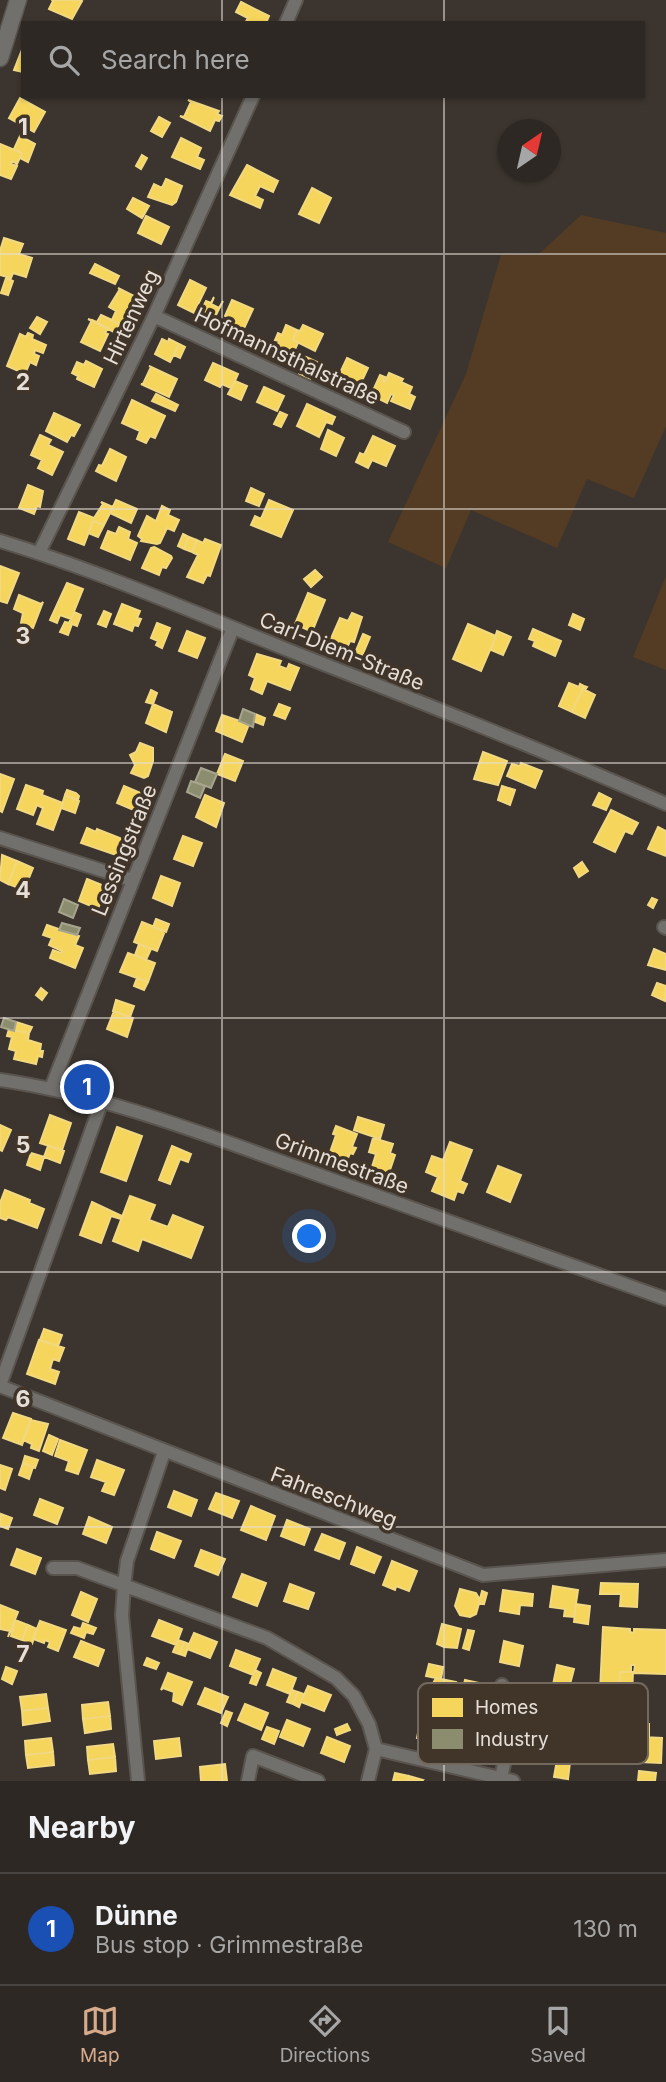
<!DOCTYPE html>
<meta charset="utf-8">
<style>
body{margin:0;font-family:Inter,sans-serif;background:#35302b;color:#f1f3f6}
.compass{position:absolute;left:498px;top:119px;width:63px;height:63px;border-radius:50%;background:#2d2823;box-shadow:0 2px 5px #0004;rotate:34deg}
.you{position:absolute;left:310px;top:1237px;width:24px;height:24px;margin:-18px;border:5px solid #fff;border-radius:50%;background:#1a73e8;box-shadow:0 0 0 10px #1a73e833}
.badge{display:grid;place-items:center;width:46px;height:46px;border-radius:50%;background:#d6ab8b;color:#fff;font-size:23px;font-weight:700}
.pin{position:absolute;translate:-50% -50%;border:4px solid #fff;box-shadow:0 2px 7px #0006}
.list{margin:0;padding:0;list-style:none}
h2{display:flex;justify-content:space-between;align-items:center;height:91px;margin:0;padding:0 28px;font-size:30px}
h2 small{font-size:23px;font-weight:400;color:#a7a6a6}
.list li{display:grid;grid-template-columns:46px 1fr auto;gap:21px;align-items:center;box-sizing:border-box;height:112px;padding:0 28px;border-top:2px solid #484441}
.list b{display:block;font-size:26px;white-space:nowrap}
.list p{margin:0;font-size:23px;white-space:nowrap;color:#a7a6a6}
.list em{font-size:23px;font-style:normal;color:#a7a6a6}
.icon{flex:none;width:38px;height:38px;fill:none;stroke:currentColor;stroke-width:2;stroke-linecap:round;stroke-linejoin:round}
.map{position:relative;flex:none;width:666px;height:1781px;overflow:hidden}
.search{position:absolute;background:#2d2823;box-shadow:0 2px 5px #0004;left:21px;right:21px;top:21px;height:77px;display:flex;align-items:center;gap:18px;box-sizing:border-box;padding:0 24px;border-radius:0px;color:#a7a6a6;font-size:26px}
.sheet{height:203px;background:#2d2823}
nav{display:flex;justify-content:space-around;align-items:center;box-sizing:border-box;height:98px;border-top:2px solid #484441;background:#2d2823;font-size:19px;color:#a7a6a6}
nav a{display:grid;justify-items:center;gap:4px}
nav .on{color:#d6ab8b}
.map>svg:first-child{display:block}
.green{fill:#533c23}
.homes{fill:#f6d55c;stroke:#f1d881;stroke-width:2}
.industry{fill:#8c8c6e;stroke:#a7a58e;stroke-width:2}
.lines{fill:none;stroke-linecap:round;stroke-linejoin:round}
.minor-casing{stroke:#5a544e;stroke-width:16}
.tertiary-casing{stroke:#5a544e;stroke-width:19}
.minor{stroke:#72706d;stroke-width:12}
.tertiary{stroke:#72706d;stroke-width:16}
.grid{fill:none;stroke:#e6dfd7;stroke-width:2;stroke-opacity:0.55}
.labels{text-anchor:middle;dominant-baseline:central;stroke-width:7;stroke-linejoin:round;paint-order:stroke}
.street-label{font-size:21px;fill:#e6dfd7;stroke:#41352a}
.key{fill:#41352a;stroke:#73685e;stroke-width:2}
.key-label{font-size:19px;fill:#e6dfd7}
.grid-label{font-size:23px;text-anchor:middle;font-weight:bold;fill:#e6dfd7;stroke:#41352a;stroke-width:7;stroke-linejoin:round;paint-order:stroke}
</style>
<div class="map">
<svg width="666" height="1781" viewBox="0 0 666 1781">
<rect width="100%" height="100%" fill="#3c352f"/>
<path class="green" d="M581,215L666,233V426L634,498L587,479L557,548L471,510L446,568L388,542L466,374L501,255L539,254Z
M666,576V670L633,657Z"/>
<path class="homes" d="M52,0H79L82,1L72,19L49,9L53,1Z
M241,2L269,16L266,23H245L248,18L236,12Z
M23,47V72L14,70Z
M20,98L45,112L34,132L9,118Z
M188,100L219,111L217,114L222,116L219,121L215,120L210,131L180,116L184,117L191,102Z
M159,117L170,123L162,137L151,131Z
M20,136L35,144L28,162L20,158L22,153L14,149Z
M181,138L201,148L197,157L204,160L200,169L172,157Z
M0,144L22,153L17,164L12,161L11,164L17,166L11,179L0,175Z
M142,155L147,158L141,169L136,166Z
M247,165L278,181L273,192L260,186L255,196L263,200L260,208L230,195Z
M166,179L182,186L176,202L172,205L148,197L154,184L162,188Z
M312,188L331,198L319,223L299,214Z
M133,198L149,206L142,218L127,209Z
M146,216L169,227L161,244L138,233Z
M4,238L23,244L19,254L32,258L26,277L13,273L11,278L0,275V251Z
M95,264L119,276L115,284L90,273Z
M6,278L13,281L8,295L1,293Z
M190,280L206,288L194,313L178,305Z
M118,288L136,297L122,326L101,315L112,320L116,311L109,307L120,289Z
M214,297L211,304L219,308L223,301L213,321L194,312L198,305L203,307L206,301L211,303Z
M232,300L253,309L241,335L225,327L229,319L225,316Z
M101,315L119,324L116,332L118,334L88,319L97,322Z
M37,317L47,322L40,334L30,328Z
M92,320L108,328L105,333L108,334L100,351L81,342Z
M286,325L297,330L293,340L298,343L291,358L275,351L279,341L275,340L278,333L282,335Z
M303,325L323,334L315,351L293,340L297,330L300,331Z
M28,333L33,335L32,339L46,345L43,353L35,350L34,354L39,356L36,365L30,362L25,374L7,366L20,334L26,337Z
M162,339L168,342L169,339L179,344L170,362L155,354Z
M179,344L185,347L180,358L174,355Z
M306,357L317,362L310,379L299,374Z
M347,358L368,368L360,385L339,375Z
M86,361L102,369L94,387L77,379L78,376L72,373L77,362L84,365Z
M213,363L238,374L230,392L231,388L222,384L220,387L205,380Z
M149,366L177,379L169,397L141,384H143L151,367Z
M389,373L403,379L401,382L412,387L409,394L415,397L410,409L391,401L394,395L391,394L387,403L371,395L380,375L385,377L383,381L385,382Z
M235,381L247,386L241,400L228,394Z
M264,387L284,396L277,411L257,402Z
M156,394L178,405L175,411L152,401Z
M132,400L165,416L155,438L150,436L146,443L137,439L140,431L122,423Z
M307,404L335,417L332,424L326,422L319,437L297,426Z
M280,412L287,415L281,427L274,424Z
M54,413L80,425L74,436L71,435L67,442L46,431Z
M328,430L344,438L336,456L321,449Z
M40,435L51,440L48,445L63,452L52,475L38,468L42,460L31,455Z
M373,436L395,446L386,466L372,460L368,468L356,462L360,453L364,455Z
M110,449L126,457L116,481L96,471L99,465L102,466Z
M28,485L43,491L40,507L37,506L34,514L19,508Z
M251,488L264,494L259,506L246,501Z
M116,500L137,509L131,523L110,513Z
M269,500L293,510L281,537L251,525L255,516L261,519Z
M101,502L113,507L104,525L93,521L84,545L68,539L79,512L94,518L103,504Z
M162,506L170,510L168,515L179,520L174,531L167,528L160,543L157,544L141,541L142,539L138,536L147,516L156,521Z
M93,521L104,525L98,537L88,533Z
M119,527L130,532L128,539L137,543L130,560L101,548L108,531L116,534Z
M183,534L189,537L184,549L178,546Z
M189,537L197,540L192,552L184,549Z
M205,539L221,545L210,576L207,575L203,583L187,577L198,555L192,552L197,540L203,543Z
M154,547L171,556L172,558L166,568L162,567L159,575L142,568L151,548Z
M0,566L19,573L7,603L0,601Z
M315,570L322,577L311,587L304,579Z
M67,583L83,589L71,619L60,615L57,623L50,620Z
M308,593L325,600L312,632L295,624Z
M19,595L41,604L43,602L33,628L21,623L23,613L14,609Z
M122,604L140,611L137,618L141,619L138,626L134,625L132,631L114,624Z
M104,611L111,614L106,627L98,624Z
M74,612L81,615L77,626L72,624L68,635L60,632L65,622L69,623Z
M352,613L362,617L354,642L350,641L346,650L329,643L340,618L348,621Z
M573,614L584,619L580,630L569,625Z
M157,623L170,628L162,648L156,645L158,641L151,638Z
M468,624L496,636L481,671L453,659Z
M533,629L561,641L555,656L533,646L535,641L529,639Z
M187,631L205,638L197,658L179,651Z
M497,631L511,637L503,655L491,650Z
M363,634L370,637L362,656L355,653Z
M257,654L281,661L279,666L287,669L289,664L299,668L290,690L267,681L262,694L251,689L255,678L249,675Z
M569,683L579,687L580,684L584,686L572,712L559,706Z
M584,686L587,687L585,690L595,695L585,718L572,712Z
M151,690L157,693L153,704L146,702Z
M153,704L172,712L166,732L146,723Z
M279,704L290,708L285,719L274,715Z
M255,714L265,718L263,725L253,721Z
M222,715L249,724L242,742L216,731Z
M140,743L153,748V761L148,776L144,778L131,773L135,765L130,755L136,752Z
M483,752L507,761L498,785L474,779Z
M225,754L243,761L235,781L217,774Z
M521,763L542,771L535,788L507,776L512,764L520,766Z
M0,774L14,779L2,812L0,811Z
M26,785L43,791L42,795L63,803L53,830L37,824L43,808L37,805L33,815L17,809Z
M124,786L143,794L136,811L117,803Z
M502,786L515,790L510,805L498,800Z
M67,790L76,793L79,796L78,800L65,795Z
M599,793L611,799L606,810L593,805Z
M65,795L79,801L75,813L61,808Z
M205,795L224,803L216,827L196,817Z
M611,810L638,823L632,834L625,831L615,852L594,842Z
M658,827L666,831V856L648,849Z
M87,828L96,832L97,829L125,840L119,856L81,843Z
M183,836L202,843L193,866L174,859Z
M2,855L17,861L8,884L0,880Z
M17,861L33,868L24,890L8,884Z
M582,862L588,871L579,877L574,868Z
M161,876L180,883L172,906L153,898Z
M87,879L107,887L104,895L108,897L105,903L101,901L98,909L79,901Z
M652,898L657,900L653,908L648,905Z
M156,919L169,924L166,932L153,927Z
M142,922L165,931L157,951L134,942Z
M47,925L79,936L75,945L83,948L75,968L50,958L53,950L61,953L62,951L49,945L52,938L43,935Z
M139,944L151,949L146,960L135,955Z
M654,949L666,954V970L648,965Z
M128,953L155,963L148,982L120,972Z
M137,978L148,982L144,990L134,986Z
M657,983L666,986L665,1001L652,995Z
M41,988L47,993L42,1000L36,995Z
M116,1000L134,1006L130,1017L113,1011Z
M114,1011L133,1018L127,1037L107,1029Z
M16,1022L32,1027L29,1033L14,1030Z
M9,1029L29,1033L28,1040L41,1044L40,1051H43L42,1057L38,1056L36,1064L14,1059L16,1051L9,1049L12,1037L7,1036Z
M50,1115L71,1123L62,1150L40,1143Z
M358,1117L384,1125L380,1139L354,1130Z
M0,1125L11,1130L2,1151L0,1150Z
M336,1126L357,1134L352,1147L356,1148L353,1154L350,1153L347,1161L329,1155L336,1135L333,1134Z
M117,1127L142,1136L126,1181L101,1172Z
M373,1138L393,1144L390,1153L395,1155L388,1176L371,1170L376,1154L369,1152Z
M450,1142L472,1150L460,1181L467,1184L463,1193L457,1191L454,1200L432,1191L438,1177L426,1172L432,1156L443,1160Z
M48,1146L64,1151L60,1163L44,1157Z
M172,1146L191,1154L188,1162L180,1159L170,1184L159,1180Z
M31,1153L44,1157L40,1170L27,1165Z
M498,1166L521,1175L510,1202L487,1192Z
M5,1190L30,1200L29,1203L44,1209L37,1228L8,1217L6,1220L0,1218V1203Z
M130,1196L155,1205L149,1220L168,1227L173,1215L203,1227L191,1258L142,1239L138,1251L113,1241Z
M92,1202L122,1216L121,1219L111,1216L101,1243L80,1235Z
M44,1329L62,1335L58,1346L40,1340Z
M39,1340L64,1348L59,1361L53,1359L50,1369L59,1372L55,1384L27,1374Z
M13,1413L31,1419L22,1445L3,1438Z
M31,1420L48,1424L39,1451L31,1448L32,1444L23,1440Z
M49,1435L58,1439L52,1455L43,1451Z
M60,1440L87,1450L78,1474L66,1470L69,1461L55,1456Z
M25,1456L38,1460L35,1468L23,1463Z
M97,1460L124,1470L114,1495L102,1491L106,1482L91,1477Z
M23,1463L33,1467L29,1479L19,1475Z
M0,1465L12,1469L5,1490L0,1488Z
M174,1491L197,1500L191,1516L168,1507Z
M216,1493L239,1501L232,1518L209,1509Z
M40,1499L63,1508L57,1524L34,1515Z
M251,1506L275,1516L266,1540L241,1530Z
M1,1514L12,1518L8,1529L0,1526Z
M89,1517L112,1527L106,1543L83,1534Z
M287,1520L310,1529L304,1545L281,1536Z
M157,1532L181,1541L174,1558L151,1549Z
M322,1534L345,1543L339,1559L315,1550Z
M357,1547L381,1557L374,1573L351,1564Z
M17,1549L41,1558L35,1574L11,1565Z
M201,1550L225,1559L218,1575L195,1566Z
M392,1561L417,1571L409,1591L396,1586L395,1590L383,1585Z
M242,1574L266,1583L257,1606L233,1597Z
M601,1583L638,1584L637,1607L620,1606L621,1594H600Z
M290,1584L314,1593L308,1609L284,1601Z
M553,1586L578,1590L574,1617L564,1616L565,1609L550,1607Z
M460,1589L476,1593L480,1600L476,1614L470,1617L460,1615L455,1606Z
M503,1590L533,1594L532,1606L520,1605L519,1614L500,1611Z
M482,1591L487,1593L484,1604L479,1603Z
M81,1592L97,1599L88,1622L72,1615Z
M576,1604L590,1606L588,1624L574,1622Z
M0,1605L18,1612L8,1637L10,1631L0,1629Z
M15,1620L28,1625L22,1640L11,1636Z
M159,1620L182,1629L176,1645L152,1636Z
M40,1621L66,1630L58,1651L48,1647L50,1642L45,1640L44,1643L33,1639Z
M83,1623L96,1628L93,1634L86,1632L84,1638L71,1633L74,1627L81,1629Z
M442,1624L461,1629L457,1648L444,1647L437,1644Z
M28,1625L37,1629L32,1644L22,1640Z
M603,1627L630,1629V1632L634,1633V1629H636L666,1630V1674L634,1673L635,1665H631V1672H620L619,1692H600Z
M468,1630L474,1631L469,1650L463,1648Z
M194,1633L217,1642L210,1658L187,1649Z
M178,1640L184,1642L179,1654L173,1652Z
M81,1641L104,1650L98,1666L74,1657Z
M504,1641L523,1646L519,1666L500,1662Z
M184,1642L189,1644L185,1656L179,1654Z
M236,1650L260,1659L253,1675L230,1666Z
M147,1658L159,1663L156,1669L144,1665Z
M429,1664L443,1667L441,1679L426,1676Z
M557,1665L574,1669L569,1688L553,1685Z
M6,1667L17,1671L12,1684L2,1679Z
M273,1669L296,1678L290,1694L267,1685Z
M255,1670L261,1673L256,1685L250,1683Z
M620,1672H633L632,1694L619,1693Z
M168,1673L192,1682L182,1705L173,1701L174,1692L163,1688L161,1690Z
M436,1678L456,1682L451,1702L432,1698V1685Z
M465,1680L479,1683L477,1692L463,1688Z
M308,1686L331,1695L324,1711L301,1702Z
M205,1688L228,1697L221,1713L198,1704Z
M292,1690L298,1692L293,1704L287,1702Z
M298,1692L304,1694L299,1707L293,1704Z
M46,1694L48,1708L22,1711L20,1697Z
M108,1702L110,1716L83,1719L82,1705Z
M245,1704L268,1713L261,1730L238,1720Z
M48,1708L50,1721L23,1725L22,1711Z
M226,1711L232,1713L227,1726L221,1723Z
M110,1716L111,1729L85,1733L83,1719Z
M433,1717L443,1723L439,1743L417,1738L421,1718L432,1720Z
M287,1720L310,1729L303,1746L280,1737Z
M634,1723L649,1724V1737H633Z
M347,1724L350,1730L337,1735L335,1729Z
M267,1727L279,1731L274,1744L262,1739Z
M327,1737L350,1746L344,1762L321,1753Z
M642,1737L662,1738L661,1763L640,1762Z
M51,1738L53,1752L26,1755L25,1741Z
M179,1738L181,1756L156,1759L154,1741Z
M543,1738L559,1742L556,1764L532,1761L533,1751L538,1752L540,1740Z
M113,1744L115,1757L88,1760L87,1747Z
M53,1752L54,1765L28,1768L26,1755Z
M115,1757L116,1771L90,1774L88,1760Z
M557,1760L570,1762L568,1779L554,1777Z
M225,1764L227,1781H201L200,1767Z
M639,1771L656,1773L655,1781H638Z
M395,1773L409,1776L408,1781H393Z
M409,1776L423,1780L422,1781H408Z"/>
<path class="industry" d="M243,709L255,714L253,727L239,721Z
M201,768L217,774L211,788L195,782Z
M191,781L205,786L200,798L187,792Z
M64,899L78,905L73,918L59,912Z
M62,923L80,928L77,935L59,930Z
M4,1018L16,1022L14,1031L1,1027Z"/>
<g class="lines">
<defs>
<path id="minor" d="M286,23L296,0
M154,316L404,432
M0,541C99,571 196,613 293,652C418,701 543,750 666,804
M39,553L154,316L253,96
M0,838L132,880
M664,927L666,928
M0,1080C105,1095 206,1135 305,1170C426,1213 546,1256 666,1299
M51,1088L233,628
M0,1385L102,1101
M0,1386L483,1575L666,1560
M53,1568H77L267,1638L336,1678L354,1696L369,1724L376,1749L368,1781
M376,1749L513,1781
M501,1778L515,1712L502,1685
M138,1781L122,1615L124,1586L127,1561L164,1452
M248,1781L253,1756L318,1781"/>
<path id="tertiary" d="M0,58L18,0"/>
</defs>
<use href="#minor" class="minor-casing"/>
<use href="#tertiary" class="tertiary-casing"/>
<use href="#minor" class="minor"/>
<use href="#tertiary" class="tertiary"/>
</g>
<path class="grid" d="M222,0V23M444,0V23M222,96V1781M444,96V1781M0,254H666M0,509H666M0,763H666M0,1018H666M0,1272H666M0,1527H666"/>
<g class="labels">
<g class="street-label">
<text transform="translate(131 317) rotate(-65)">Hirtenweg</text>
<text transform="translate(287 356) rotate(25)">Hofmannsthalstraße</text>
<text transform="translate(342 651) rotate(22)">Carl-Diem-Straße</text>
<text transform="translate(124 850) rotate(-68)">Lessingstraße</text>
<text transform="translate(342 1163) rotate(20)">Grimmestraße</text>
<text transform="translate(334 1497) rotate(21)">Fahreschweg</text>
</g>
</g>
<rect x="418" y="1683" width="230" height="81" rx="10" class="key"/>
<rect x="432" y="1698" width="31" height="19" fill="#f6d55c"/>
<rect x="432" y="1729" width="31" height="20" fill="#8c8c6e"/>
<g class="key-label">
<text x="475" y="1714">Homes</text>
<text x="475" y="1746">Industry</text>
</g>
<g class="grid-label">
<text x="23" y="135">1</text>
<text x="23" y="390">2</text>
<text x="23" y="644">3</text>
<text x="23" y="898">4</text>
<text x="23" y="1153">5</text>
<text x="23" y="1407">6</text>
<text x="23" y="1662">7</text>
</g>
</svg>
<svg class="compass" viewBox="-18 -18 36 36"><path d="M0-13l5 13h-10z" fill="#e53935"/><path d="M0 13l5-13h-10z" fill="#a7a6a6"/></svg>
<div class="you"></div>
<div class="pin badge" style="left:87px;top:1087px;background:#1a4fb4">1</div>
<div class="search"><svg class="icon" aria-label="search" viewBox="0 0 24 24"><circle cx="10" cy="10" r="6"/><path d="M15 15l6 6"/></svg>Search here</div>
</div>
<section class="sheet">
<h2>Nearby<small></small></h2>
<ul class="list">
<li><span class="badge" style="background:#1a4fb4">1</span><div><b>Dünne</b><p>Bus stop · Grimmestraße</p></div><em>130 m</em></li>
</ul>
</section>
<nav>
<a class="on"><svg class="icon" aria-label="map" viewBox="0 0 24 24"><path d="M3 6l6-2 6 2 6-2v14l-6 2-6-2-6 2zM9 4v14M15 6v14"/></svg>Map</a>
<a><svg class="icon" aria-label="directions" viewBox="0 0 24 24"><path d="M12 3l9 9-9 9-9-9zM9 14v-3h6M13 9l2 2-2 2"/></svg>Directions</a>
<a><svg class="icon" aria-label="saved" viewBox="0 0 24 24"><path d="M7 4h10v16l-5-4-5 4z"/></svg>Saved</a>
</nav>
